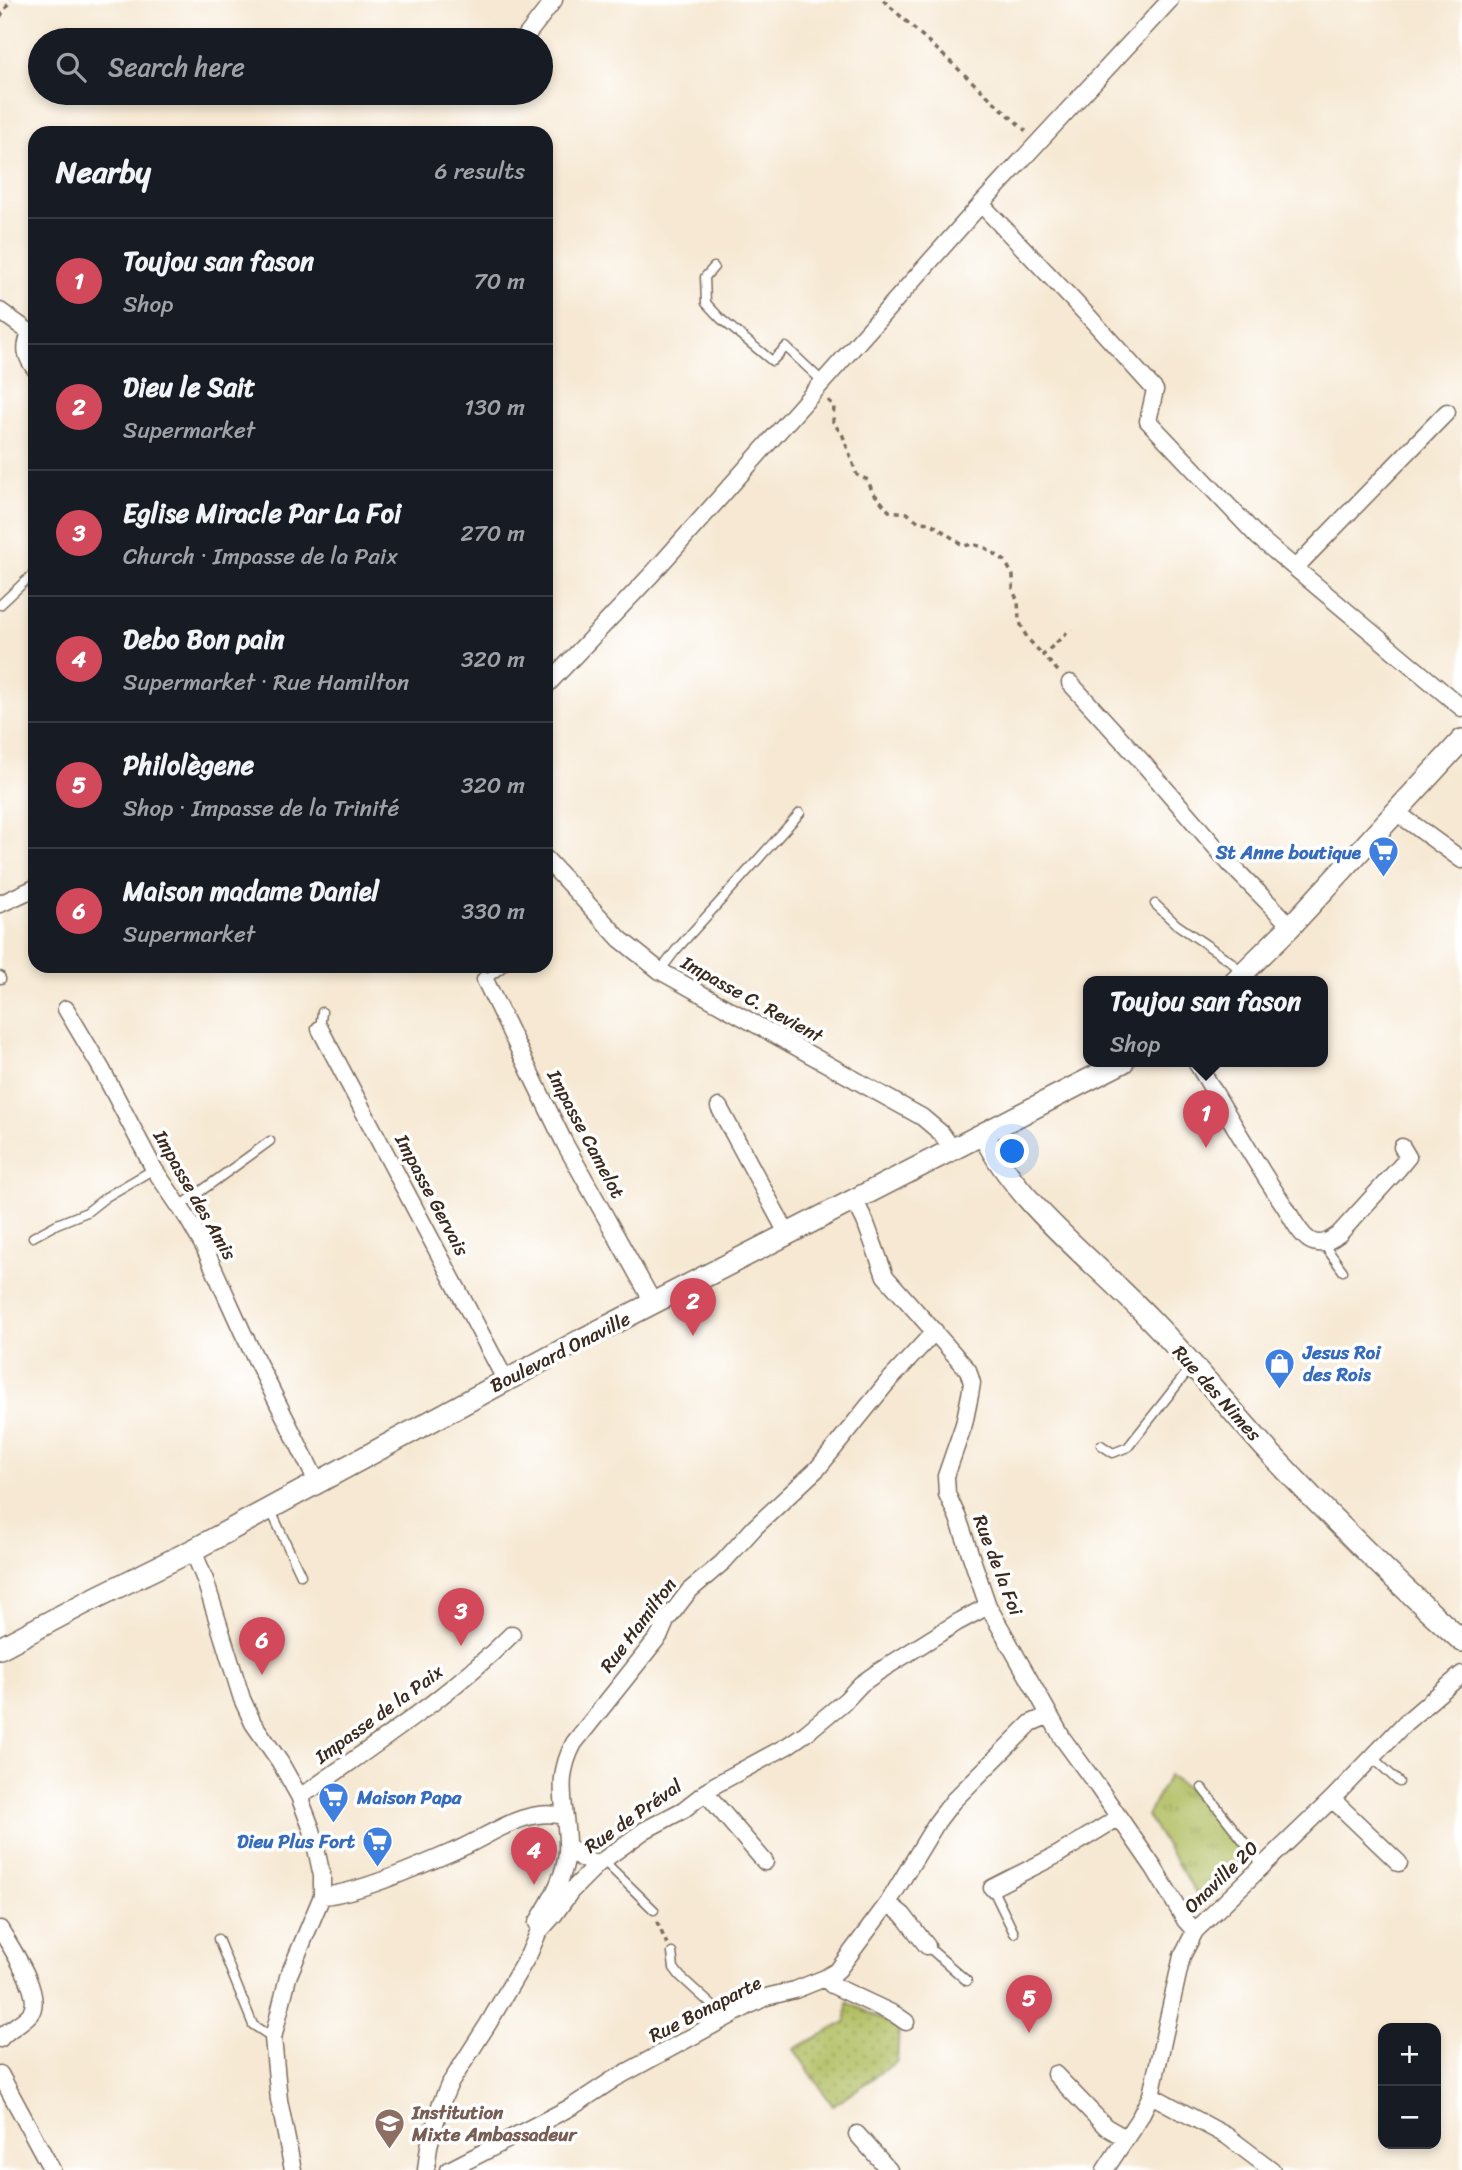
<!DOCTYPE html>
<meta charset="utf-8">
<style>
body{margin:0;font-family:Sriracha,sans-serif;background:#20242c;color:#f1f3f6}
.controls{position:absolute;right:21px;bottom:21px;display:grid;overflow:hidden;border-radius:14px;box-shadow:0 4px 10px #0003}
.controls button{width:63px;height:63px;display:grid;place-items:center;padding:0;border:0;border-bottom:2px solid #363941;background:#171b24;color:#f1f3f6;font:35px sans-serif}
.you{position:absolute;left:1013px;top:1152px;width:24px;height:24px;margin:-18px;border:5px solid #fff;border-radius:50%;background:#1a73e8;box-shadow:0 0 0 10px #1a73e833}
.badge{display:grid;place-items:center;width:46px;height:46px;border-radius:50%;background:#d1495b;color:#fff;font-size:23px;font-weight:700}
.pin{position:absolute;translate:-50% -58px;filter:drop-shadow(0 2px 4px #0008)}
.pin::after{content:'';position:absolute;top:37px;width:24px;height:21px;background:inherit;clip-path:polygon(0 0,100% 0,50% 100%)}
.popup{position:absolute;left:1083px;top:976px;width:245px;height:91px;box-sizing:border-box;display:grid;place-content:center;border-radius:14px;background:#171b24;filter:drop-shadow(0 2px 5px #0005);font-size:23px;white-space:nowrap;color:#9ea1a6}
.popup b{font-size:26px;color:#f1f3f6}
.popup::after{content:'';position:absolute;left:50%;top:100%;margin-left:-14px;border:14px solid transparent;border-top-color:#171b24}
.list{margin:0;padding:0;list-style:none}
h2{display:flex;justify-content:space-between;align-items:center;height:91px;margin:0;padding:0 28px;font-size:30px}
h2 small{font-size:23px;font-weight:400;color:#9ea1a6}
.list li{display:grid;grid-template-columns:46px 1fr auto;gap:21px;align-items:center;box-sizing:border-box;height:126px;padding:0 28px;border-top:2px solid #363941}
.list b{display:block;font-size:26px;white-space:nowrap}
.list p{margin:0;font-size:23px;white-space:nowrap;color:#9ea1a6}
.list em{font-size:23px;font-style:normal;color:#9ea1a6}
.icon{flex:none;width:38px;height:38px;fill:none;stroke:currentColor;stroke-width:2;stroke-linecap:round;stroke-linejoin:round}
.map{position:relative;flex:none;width:1462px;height:2170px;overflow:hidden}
.search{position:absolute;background:#171b24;box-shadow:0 4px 10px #0003;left:28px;top:28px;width:525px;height:77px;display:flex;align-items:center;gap:18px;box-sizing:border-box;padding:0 24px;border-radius:38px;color:#9ea1a6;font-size:26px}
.panel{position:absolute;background:#171b24;box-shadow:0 4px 10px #0003;left:28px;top:126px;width:525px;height:847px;border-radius:21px}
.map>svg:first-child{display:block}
.grass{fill:url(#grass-dots);stroke:#767440;stroke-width:2}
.park{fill:url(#park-tufts);stroke:#767440;stroke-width:2}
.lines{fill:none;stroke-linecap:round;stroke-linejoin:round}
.lane-casing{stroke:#7c6c5d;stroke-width:11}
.street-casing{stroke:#7c6c5d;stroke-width:19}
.secondary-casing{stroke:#7c6c5d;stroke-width:24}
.path{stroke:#7c6c5d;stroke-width:3.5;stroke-dasharray:5 5;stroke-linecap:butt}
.lane{stroke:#fff;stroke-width:8}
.street{stroke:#fff;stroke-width:16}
.secondary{stroke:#fff;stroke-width:21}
.labels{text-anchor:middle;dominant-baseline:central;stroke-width:7;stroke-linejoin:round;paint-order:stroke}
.shop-label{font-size:19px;font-weight:bold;fill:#366cbe;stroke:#fff;text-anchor:end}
.street-label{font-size:19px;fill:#3b2a1e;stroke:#fff}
.education-label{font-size:19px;font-weight:bold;fill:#785e54;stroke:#fff;text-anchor:start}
</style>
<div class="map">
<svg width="1462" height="2170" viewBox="0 0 1462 2170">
<defs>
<pattern id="grass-dots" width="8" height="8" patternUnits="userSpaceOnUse" patternTransform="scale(1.75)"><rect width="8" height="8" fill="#b0be61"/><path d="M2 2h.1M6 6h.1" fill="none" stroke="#909b4f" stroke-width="1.8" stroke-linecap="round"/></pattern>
<pattern id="park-tufts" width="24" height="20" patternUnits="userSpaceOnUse" patternTransform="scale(1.75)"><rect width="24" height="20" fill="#b0be61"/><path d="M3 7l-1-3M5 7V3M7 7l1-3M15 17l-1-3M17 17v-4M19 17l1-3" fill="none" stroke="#909b4f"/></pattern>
</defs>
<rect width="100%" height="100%" fill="#fff"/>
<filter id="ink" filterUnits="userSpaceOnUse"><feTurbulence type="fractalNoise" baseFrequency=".0143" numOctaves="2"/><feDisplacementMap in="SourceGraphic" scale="14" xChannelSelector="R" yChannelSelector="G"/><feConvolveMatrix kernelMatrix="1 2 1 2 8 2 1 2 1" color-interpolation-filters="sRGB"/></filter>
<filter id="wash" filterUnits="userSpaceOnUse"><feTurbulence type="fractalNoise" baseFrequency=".00686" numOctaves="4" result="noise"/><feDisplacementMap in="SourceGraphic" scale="28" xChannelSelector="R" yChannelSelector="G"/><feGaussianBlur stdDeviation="1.57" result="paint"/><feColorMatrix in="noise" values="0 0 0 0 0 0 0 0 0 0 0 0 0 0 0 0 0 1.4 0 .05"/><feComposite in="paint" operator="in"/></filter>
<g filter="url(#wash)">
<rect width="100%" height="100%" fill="#f6e8d2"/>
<path class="grass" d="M847,2002L899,2028L897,2061L833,2106L794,2049L846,2022Z"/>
<path class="park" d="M1169,1775L1194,1793L1245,1858L1203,1904L1147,1816Z"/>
</g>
<g filter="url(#ink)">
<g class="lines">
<defs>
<path id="lane" d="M714,267L705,277L706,303L721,319L772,361L786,347L823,382
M0,605L35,572
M1155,904L1176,924L1230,961L1243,973
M660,971L676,950L800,813
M0,976L1,979
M485,980L504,966
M320,1029L322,1012
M179,1207L270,1141
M33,1237L57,1224L87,1212L106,1197L154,1169
M1322,1242L1343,1271
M1101,1445L1113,1453L1128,1447L1192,1366
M271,1511L301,1575
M1372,1757L1399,1782
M1202,1788L1263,1866
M605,1858L610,1867L654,1910
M992,1888L1014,1933
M218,1939L253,2025L273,2038
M927,1946L967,1981
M672,1953L674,1968L680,1976L726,2018"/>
<path id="street" d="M523,40L554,0
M981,204L1090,318L1155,390L1148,421L1258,537L1462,708
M0,311L35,336
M30,333C24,348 25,356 35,369
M1295,568L1447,412
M1070,683L1144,764L1230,864L1291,926
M546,686L652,574L981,204L1170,0
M1396,812L1462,860
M546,859L620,939L660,971L922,1117L941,1133L954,1151
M0,904L35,888
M485,980L565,1144L654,1304
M66,1009L101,1068L154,1169L188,1219L204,1247L243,1333L317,1482
M320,1029L506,1381
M1196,1062C1226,1110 1252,1159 1284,1205C1291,1216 1298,1232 1309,1240C1320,1247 1330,1241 1339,1234L1399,1168L1408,1157L1402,1147
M719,1107L788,1235
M855,1201L865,1221L885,1276L968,1370L972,1383L970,1395L964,1424L946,1476L947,1494L958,1518L988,1606L1063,1739L1098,1787L1154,1868L1185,1920L1195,1931
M193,1550L205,1580L242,1699L253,1723L280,1762L299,1796L312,1830L322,1876V1896L288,1977L273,2038L279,2100L293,2170
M705,1792L765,1862
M299,1796L312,1789C381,1740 452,1694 512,1634
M1332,1799L1399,1863
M568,1845C575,1856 584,1862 598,1864
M992,1888L1057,1855L1118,1818
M322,1896C360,1893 422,1865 459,1849C493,1834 525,1807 564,1816
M888,1903L903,1915L927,1946
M537,1923C551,1901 569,1870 567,1843C566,1804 554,1780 574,1743L660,1635L666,1621L689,1591L723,1562L755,1527L818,1468L886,1384L935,1331
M0,1929C10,1946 45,1996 30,2014C21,2024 8,2029 0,2039
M825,1978L832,1985L896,2015L906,2022
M0,2074L52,2170
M1055,2074L1106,2127L1125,2138
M1151,2095L1227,2136L1272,2170
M857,2134L889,2170
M426,2170L429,2146L440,2106L449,2085L488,2024L529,1954L538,1933L554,1915L571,1891L598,1864L645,1830L683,1810L715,1785L787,1746L806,1733L846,1700L861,1684L878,1672L958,1622L988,1606
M449,2170L573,2106L614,2079L752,2004L766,1997L795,1990L825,1978L838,1970L888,1903L937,1822L953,1801L1031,1723L1049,1715
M1105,2170L1140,2117L1151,2095L1182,1956L1195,1931L1332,1799L1405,1723L1462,1674"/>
<path id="secondary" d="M1234,982L1291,926L1462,740
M984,1135C1016,1203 1099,1265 1151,1320C1192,1362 1229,1408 1268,1451C1330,1517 1395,1581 1462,1641
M0,1648L85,1603L193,1550L581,1340L1123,1062"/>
</defs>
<use href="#lane" class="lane-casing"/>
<use href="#street" class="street-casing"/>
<use href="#secondary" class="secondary-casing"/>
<path class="path" d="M883,0L1026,131
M0,17L11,0
M828,400L834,406L833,422L843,436L857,475L868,480L872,491L889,511L907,513L919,522L931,523L964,546L972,544L986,548L1005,561L1013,576V591L1018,601L1019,620L1024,632L1028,639L1043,655
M1058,671L1043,655L1071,629
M657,1922L667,1944"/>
<use href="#lane" class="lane"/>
<use href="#street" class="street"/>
<use href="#secondary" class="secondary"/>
</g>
</g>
<defs>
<symbol id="supermarket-pin" viewBox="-11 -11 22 30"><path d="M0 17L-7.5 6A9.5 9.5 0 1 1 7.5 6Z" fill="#3f7fe0" stroke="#fff"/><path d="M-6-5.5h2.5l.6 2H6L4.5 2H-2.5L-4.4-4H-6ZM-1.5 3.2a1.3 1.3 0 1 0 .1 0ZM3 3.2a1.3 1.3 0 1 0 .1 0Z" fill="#fff"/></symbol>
<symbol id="shop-pin" viewBox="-11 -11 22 30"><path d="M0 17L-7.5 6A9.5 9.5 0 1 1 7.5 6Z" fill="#3f7fe0" stroke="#fff"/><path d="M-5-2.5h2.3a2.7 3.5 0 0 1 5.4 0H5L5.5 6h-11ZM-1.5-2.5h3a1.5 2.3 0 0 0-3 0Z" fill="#fff"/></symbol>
<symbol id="school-pin" viewBox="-11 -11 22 30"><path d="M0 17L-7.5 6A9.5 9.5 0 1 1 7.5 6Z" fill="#8d6e63" stroke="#fff"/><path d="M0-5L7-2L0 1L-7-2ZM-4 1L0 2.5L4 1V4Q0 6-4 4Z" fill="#fff"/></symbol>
</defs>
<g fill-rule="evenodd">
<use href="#supermarket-pin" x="1366" y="834" width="35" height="47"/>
<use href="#shop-pin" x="1262" y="1346" width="35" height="47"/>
<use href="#supermarket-pin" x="316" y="1780" width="35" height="47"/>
<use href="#supermarket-pin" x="360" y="1824" width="35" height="47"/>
<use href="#school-pin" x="372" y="2106" width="35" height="47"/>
</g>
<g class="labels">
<g class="shop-label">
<text x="1361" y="852">St Anne boutique</text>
<text x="1303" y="1352" text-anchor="start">Jesus Roi<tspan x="1303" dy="22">des Rois</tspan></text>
<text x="357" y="1797" text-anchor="start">Maison Papa</text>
<text x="355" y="1841">Dieu Plus Fort</text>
</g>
<g class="street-label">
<text transform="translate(752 999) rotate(29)">Impasse C. Revient</text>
<text transform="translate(586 1134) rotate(62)">Impasse Camelot</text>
<text transform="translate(195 1195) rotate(60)">Impasse des Amis</text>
<text transform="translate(432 1195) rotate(62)">Impasse Gervais</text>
<text transform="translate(560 1352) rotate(-27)">Boulevard Onaville</text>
<text transform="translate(1217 1393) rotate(48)">Rue des Nimes</text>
<text transform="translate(998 1565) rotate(69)">Rue de la Foi</text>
<text transform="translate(638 1625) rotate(-53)">Rue Hamilton</text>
<text transform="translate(379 1714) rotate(-36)">Impasse de la Paix</text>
<text transform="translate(633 1816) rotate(-35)">Rue de Préval</text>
<text transform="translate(1221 1877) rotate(-44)">Onaville 20</text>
<text transform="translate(705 2009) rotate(-27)">Rue Bonaparte</text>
</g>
<g class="education-label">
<text x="412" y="2112">Institution<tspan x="412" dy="22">Mixte Ambassadeur</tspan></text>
</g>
</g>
</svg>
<div class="controls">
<button>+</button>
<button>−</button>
</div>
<div class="you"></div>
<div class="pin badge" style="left:1206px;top:1148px">1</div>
<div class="popup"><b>Toujou san fason</b>Shop</div>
<div class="pin badge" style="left:693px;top:1336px">2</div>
<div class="pin badge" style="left:461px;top:1646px">3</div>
<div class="pin badge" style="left:534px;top:1885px">4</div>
<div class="pin badge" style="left:1029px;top:2033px">5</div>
<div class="pin badge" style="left:262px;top:1675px">6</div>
<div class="search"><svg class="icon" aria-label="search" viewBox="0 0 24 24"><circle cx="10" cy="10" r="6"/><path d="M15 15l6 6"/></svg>Search here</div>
<section class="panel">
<h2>Nearby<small>6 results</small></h2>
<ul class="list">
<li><span class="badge">1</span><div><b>Toujou san fason</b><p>Shop</p></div><em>70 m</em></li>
<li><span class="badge">2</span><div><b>Dieu le Sait</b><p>Supermarket</p></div><em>130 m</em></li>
<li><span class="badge">3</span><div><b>Eglise Miracle Par La Foi</b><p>Church · Impasse de la Paix</p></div><em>270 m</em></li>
<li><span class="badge">4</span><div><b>Debo Bon pain</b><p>Supermarket · Rue Hamilton</p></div><em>320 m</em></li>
<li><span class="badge">5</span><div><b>Philolègene</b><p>Shop · Impasse de la Trinité</p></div><em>320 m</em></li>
<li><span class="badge">6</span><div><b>Maison madame Daniel</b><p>Supermarket</p></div><em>330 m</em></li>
</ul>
</section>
</div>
